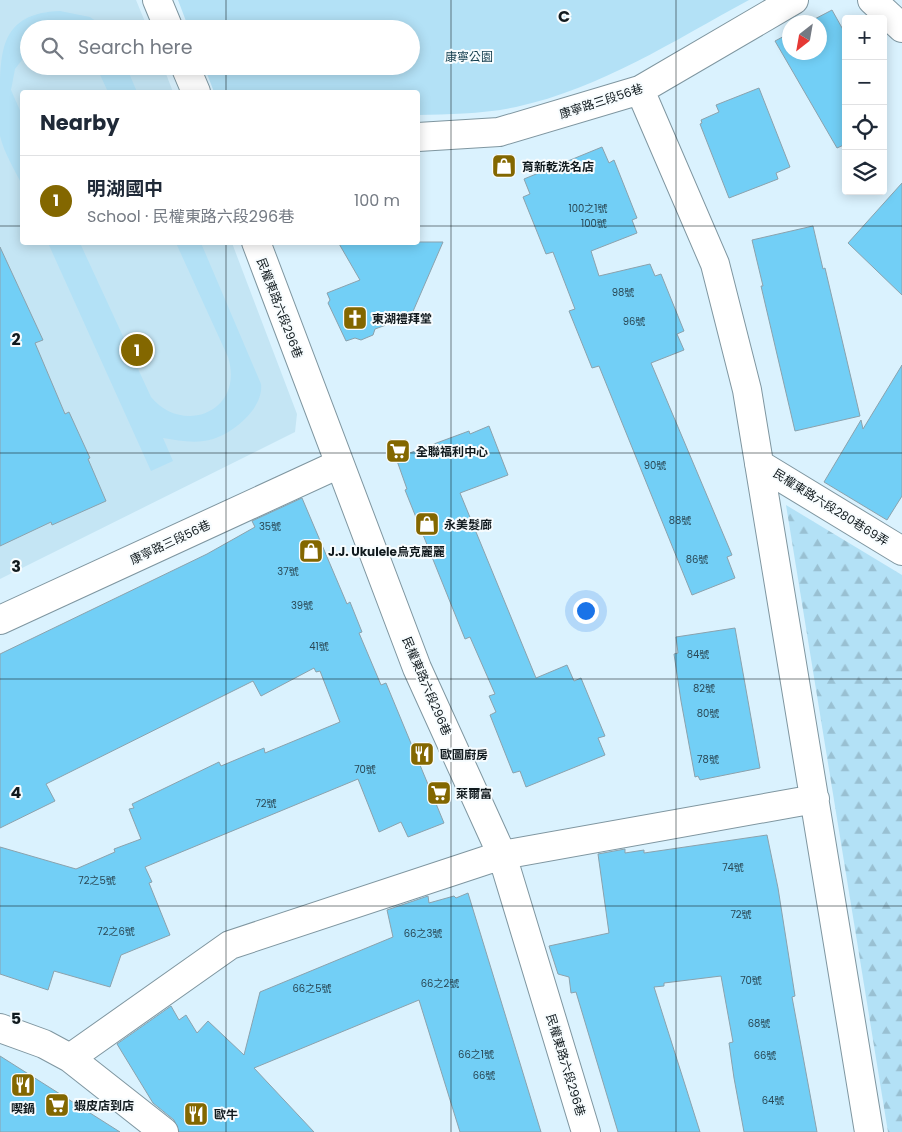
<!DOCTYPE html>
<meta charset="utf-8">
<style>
body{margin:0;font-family:Poppins,"Noto Sans TC",sans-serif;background:#f2f2f3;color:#1f2937}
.controls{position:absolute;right:15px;top:15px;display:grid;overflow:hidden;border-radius:5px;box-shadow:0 2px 12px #0003}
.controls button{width:45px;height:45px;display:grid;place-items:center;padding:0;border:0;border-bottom:1px solid #e0e1e3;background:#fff;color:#1f2937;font:25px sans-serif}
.compass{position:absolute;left:782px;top:15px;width:45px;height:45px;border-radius:50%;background:#fff;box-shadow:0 2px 12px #0003;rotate:211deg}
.you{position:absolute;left:585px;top:610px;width:18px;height:18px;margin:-12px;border:4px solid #fff;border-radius:50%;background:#1a73e8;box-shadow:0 0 0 8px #1a73e833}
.badge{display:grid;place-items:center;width:32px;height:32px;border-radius:50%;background:#836700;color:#fff;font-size:16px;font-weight:700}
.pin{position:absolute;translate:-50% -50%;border:2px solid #fff;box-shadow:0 1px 5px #0006}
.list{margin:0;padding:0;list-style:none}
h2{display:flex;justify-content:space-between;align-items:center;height:65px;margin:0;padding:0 20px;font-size:21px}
h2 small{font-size:16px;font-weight:400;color:#747a83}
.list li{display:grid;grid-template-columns:32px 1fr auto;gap:15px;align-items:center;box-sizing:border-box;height:90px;padding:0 20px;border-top:1px solid #e0e1e3}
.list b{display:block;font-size:19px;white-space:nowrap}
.list p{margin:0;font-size:16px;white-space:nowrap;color:#747a83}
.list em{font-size:16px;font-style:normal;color:#747a83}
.icon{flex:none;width:28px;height:28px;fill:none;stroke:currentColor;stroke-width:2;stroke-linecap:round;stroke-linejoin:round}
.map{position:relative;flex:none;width:902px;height:1132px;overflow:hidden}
.search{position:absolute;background:#fff;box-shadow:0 2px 12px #0003;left:20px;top:20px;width:400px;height:55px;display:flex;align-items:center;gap:12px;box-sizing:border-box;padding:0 18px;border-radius:28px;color:#747a83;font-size:19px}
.panel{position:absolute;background:#fff;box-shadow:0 2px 12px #0003;left:20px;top:90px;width:400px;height:155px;border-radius:5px}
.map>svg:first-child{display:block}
.built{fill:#c4e5f4}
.green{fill:#b3e1f6}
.forest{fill:url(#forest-firs)}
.building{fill:#72cff6;stroke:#8ba2ad}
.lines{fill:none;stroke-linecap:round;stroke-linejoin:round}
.minor-casing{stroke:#7f96a0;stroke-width:30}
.minor{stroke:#fff;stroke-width:28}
.grid{fill:none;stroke:#111a1e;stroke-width:1;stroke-opacity:0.55}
.labels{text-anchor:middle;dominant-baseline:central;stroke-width:4;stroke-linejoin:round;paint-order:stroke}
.number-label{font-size:10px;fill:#294754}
.park-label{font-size:12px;fill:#133d4d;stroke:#f7fcfe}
.street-label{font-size:12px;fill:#111a1e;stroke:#f7fcfe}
.poi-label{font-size:12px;font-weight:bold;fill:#111a1e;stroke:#f7fcfe;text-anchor:start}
.grid-label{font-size:16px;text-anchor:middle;font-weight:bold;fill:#111a1e;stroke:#f7fcfe;stroke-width:4;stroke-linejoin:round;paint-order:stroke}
</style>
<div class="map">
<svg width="902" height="1132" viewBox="0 0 902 1132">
<defs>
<pattern id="forest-firs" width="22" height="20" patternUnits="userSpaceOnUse" patternTransform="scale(1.25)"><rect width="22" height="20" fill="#b3e1f6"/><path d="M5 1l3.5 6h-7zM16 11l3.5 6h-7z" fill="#99c0d2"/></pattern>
</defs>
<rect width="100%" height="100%" fill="#daf2fe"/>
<path class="built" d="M0,0H136L148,29H29V66H163L173,92H22V242L232,243L297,414L295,432L0,579Z"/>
<path class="green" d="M178,0H749C673,41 602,88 516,107C484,114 450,114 418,115V92H214L204,66H411V29H189Z
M60,11L90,17L107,29H29V51L15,69L11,90L22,115V185C15,170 4,153 0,136C0,125 0,109 0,98C0,50 1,13 60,11Z
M96,66H126L137,92H108Z
M48,243H80L151,397C183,436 245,411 228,357L176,243H201L261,384C264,407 235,432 213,439C197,444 180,441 163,438L173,461L151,471Z"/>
<path class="forest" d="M786,505L902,575V1132H888Z"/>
<path class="building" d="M832,10L846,35V144L837,148L775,41L790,33V52H820V22H809Z
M759,88L790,167L776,173L778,179L729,198L700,124L702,123L701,120L719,112L716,105Z
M602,147L609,163L614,160L637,218L632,220L637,233L591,251L599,276L650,264L655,276L661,274L684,331L677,334L684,350L651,363L732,555L727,557L735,578L692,595L599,366L592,368L569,311L575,309L553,252L546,254L523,197L530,194L524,179Z
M902,183V295L848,243Z
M813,226L823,269L825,268L860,416L795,431L761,286H763L752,240Z
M338,242H443L411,316L375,329L373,335L361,340L355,338L346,341L328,303L330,300L327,293L360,280Z
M0,247L43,340L35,343L65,414L69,412L90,458L88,459L106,501L52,525L51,522L0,546Z
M902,365V496L887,520L824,482L861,420L863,429Z
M489,426L508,475L460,493L536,678L567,665L574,681L581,678L605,736L598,738L605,755L526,787L520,771L513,773L490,715L496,712L489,696L495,694L470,637L465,639L405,490L407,489L396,458L469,431L470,434Z
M302,498L347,604L350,602L362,632L359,633L381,685L386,683L444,823L408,837L401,822L379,832L358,779L145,867L152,882L149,883L170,935L121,955L110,987L54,971L48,990L0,974V847L76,869L115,852L114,849L141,839L129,809L134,808L132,804L219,762L221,766L264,748L265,753L340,722L320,671L316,672L314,668L261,696L253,681L46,784L55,801L0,828V654L207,554L255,527L252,521Z
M735,628L760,768L700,780L698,776L695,777L681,701L674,654L678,653L676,637Z
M767,835L778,888L795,996L792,997L817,1132H744L734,1078L729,1043L733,1042L721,976L664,983V986L654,987L700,1132H618L576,992L571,993L569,977L558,974L549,946L609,933L598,854L625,849V853L644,850V853Z
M468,893L541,1132H460L419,1000L254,1068L314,1132H179L174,1120L153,1103L117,1044L171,1006L179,1020L186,1015L197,1033L208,1021L244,1055L260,992L393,937L387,910L428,896L429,903L454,896L456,898Z
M0,1056L120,1132H0Z"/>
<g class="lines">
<defs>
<path id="minor" d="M157,0L169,29
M872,0L902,28
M185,66L196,92
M640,90L715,264L747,390L869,1132
M418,137L499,132L640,90L794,0
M256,242L417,668L502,855L586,1132
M759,464L902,551
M0,620L339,464
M0,1028L44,1044L70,1058L164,1132
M70,1058L230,945L502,855L815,799"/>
</defs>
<use href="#minor" class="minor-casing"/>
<use href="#minor" class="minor"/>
</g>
<path class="grid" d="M226,0V29M451,0V1132M676,0V1132M226,66V92M0,226H22M418,226H902M226,242V1132M0,453H902M0,679H902M0,906H902"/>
<defs>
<symbol id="shop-square" viewBox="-11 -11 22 22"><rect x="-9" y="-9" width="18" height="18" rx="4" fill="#836700" stroke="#f7fcfe"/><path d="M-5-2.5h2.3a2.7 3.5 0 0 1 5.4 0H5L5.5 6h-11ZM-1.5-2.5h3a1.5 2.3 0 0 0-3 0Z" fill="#fff"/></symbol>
<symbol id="church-square" viewBox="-11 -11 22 22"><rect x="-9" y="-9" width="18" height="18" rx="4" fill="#836700" stroke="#f7fcfe"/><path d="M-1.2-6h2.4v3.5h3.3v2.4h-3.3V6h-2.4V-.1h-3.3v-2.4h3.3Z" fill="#fff"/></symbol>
<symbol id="supermarket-square" viewBox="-11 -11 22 22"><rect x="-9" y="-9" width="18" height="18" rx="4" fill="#836700" stroke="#f7fcfe"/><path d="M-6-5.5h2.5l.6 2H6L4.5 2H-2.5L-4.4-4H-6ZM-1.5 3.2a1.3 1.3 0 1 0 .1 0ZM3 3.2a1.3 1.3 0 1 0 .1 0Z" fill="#fff"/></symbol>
<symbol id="restaurant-square" viewBox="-11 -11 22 22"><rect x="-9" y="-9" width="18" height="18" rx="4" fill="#836700" stroke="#f7fcfe"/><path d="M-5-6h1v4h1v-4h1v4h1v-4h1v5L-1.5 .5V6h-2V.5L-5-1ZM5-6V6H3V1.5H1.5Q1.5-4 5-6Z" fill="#fff"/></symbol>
</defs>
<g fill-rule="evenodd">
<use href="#shop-square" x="490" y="152" width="28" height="28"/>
<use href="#church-square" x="341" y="304" width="28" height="28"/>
<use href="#supermarket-square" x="384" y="437" width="28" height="28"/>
<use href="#shop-square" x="413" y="510" width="28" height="28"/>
<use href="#shop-square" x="297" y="537" width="28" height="28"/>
<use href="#restaurant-square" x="408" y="740" width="28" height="28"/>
<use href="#supermarket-square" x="425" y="779" width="28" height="28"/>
<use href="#restaurant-square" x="9" y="1071" width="28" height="28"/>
<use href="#supermarket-square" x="43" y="1091" width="28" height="28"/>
<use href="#restaurant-square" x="182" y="1100" width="28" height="28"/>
</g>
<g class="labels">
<g class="number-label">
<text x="588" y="208">100之1號</text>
<text x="594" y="223">100號</text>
<text x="623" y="292">98號</text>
<text x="634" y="321">96號</text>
<text x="655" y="465">90號</text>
<text x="680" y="520">88號</text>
<text x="270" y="526">35號</text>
<text x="697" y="559">86號</text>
<text x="288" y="571">37號</text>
<text x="302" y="605">39號</text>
<text x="319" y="646">41號</text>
<text x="698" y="654">84號</text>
<text x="704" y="688">82號</text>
<text x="708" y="713">80號</text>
<text x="708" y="759">78號</text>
<text x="365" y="769">70號</text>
<text x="266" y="803">72號</text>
<text x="733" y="867">74號</text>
<text x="97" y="880">72之5號</text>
<text x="741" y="914">72號</text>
<text x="116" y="931">72之6號</text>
<text x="423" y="933">66之3號</text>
<text x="751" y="980">70號</text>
<text x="440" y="983">66之2號</text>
<text x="312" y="988">66之5號</text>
<text x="759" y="1023">68號</text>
<text x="476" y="1054">66之1號</text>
<text x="765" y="1055">66號</text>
<text x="484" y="1075">66號</text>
<text x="773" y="1100">64號</text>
</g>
<g class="park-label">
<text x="469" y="56">康寧公園</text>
</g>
<g class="street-label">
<text transform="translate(601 101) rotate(-18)">康寧路三段56巷</text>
<text transform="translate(280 308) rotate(69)">民權東路六段296巷</text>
<text transform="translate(831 507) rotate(32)">民權東路六段280巷69弄</text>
<text transform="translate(170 542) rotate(-25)">康寧路三段56巷</text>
<text transform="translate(427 686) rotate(67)">民權東路六段296巷</text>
<text transform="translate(566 1065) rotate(73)">民權東路六段296巷</text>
</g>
<g class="poi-label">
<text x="522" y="166">育新乾洗名店</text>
<text x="372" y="318">東湖禮拜堂</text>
<text x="416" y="451">全聯福利中心</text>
<text x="444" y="524">永美髮廊</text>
<text x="328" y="551">J.J. Ukulele烏克麗麗</text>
<text x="440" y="754">歐圖廚房</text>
<text x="456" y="793">萊爾富</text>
<text x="74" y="1105">蝦皮店到店</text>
<text x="23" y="1108" text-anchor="middle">喫鍋</text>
<text x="214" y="1114">歐牛</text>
</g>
</g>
<g class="grid-label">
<text x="564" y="22">C</text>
<text x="16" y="345">2</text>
<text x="16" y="572">3</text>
<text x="16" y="798">4</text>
<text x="16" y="1024">5</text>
</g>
</svg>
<div class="controls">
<button>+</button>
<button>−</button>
<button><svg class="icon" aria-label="locate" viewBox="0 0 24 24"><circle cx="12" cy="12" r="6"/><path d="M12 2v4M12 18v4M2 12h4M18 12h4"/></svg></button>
<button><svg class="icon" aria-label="layers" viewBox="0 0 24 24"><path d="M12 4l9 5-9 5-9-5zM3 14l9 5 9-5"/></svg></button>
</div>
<svg class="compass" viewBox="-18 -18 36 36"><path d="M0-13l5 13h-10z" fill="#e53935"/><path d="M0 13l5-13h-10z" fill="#747a83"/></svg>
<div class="you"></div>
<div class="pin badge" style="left:137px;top:350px">1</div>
<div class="search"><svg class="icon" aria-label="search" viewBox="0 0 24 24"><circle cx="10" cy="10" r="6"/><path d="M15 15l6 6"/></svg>Search here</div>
<section class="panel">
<h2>Nearby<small></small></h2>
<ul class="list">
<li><span class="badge">1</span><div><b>明湖國中</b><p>School · 民權東路六段296巷</p></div><em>100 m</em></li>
</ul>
</section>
</div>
